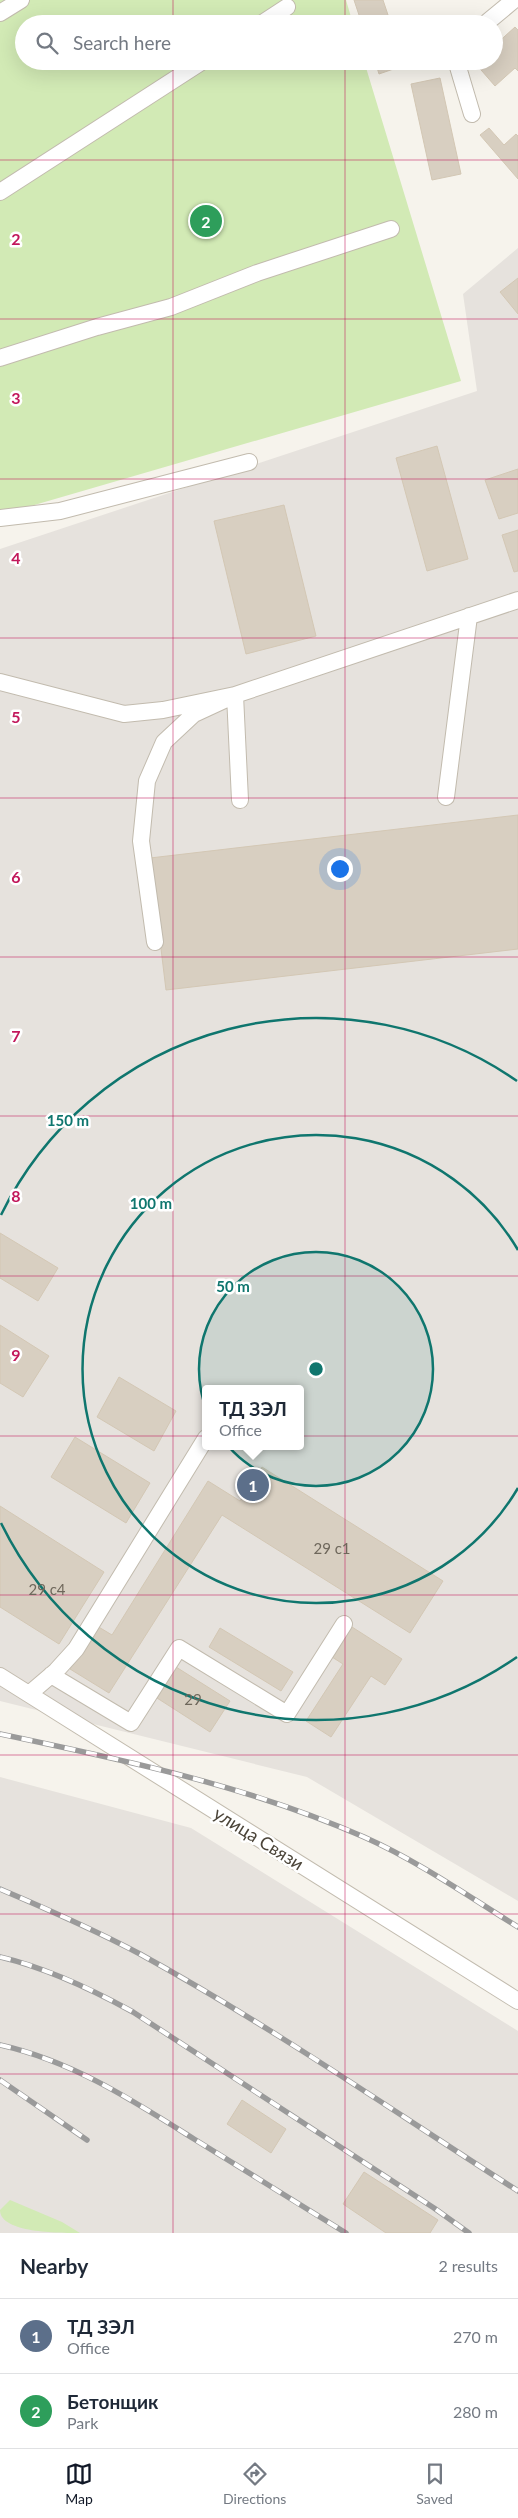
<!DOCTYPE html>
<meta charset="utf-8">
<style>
body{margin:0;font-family:Lato,sans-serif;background:#f6f6f7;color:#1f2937}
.you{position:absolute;left:339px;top:868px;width:18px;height:18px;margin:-12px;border:4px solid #fff;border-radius:50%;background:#1a73e8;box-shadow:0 0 0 8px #1a73e833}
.badge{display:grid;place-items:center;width:32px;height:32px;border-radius:50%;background:#111827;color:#fff;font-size:16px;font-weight:700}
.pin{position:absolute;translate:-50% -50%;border:2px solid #fff;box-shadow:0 1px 5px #0006}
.popup{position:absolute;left:202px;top:1385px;width:102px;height:65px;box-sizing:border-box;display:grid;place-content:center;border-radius:5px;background:#fff;filter:drop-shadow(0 1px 4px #0005);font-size:16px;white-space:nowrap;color:#747a83}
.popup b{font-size:19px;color:#1f2937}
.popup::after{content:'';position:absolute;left:50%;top:100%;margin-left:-10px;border:10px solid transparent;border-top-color:#fff}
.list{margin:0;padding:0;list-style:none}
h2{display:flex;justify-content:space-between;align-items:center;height:65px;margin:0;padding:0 20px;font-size:21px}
h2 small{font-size:16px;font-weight:400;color:#747a83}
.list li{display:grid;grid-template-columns:32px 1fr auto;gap:15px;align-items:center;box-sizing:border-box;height:75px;padding:0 20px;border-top:1px solid #e0e1e3}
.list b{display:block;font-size:19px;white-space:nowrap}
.list p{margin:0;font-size:16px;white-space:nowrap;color:#747a83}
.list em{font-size:16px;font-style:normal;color:#747a83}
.icon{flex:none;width:28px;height:28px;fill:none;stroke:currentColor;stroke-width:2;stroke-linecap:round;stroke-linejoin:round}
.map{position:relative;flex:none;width:518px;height:2233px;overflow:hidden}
.search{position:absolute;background:#fff;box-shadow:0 5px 20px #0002;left:15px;right:15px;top:15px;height:55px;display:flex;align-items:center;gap:12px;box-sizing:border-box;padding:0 18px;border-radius:28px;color:#747a83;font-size:19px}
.sheet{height:215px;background:#fff}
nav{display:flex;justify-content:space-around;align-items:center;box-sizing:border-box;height:70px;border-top:1px solid #e0e1e3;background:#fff;font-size:14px;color:#747a83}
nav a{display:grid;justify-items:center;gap:2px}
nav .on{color:#111827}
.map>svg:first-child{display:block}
.industrial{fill:#e6e2dd;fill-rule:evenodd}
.green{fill:#d2eab5}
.building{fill:#d8cfc1;stroke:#d3c7b4}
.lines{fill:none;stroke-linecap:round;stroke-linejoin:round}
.minor-casing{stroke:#c2bbae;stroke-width:18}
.minor{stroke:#fff;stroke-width:16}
.rail-casing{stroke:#9a9a9a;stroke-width:5.5}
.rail{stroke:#fff;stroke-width:4;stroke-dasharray:11;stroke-linecap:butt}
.grid{fill:none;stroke:#c2185b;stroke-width:1;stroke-opacity:0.55}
.ring{fill:none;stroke:#0f766e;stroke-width:2.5}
.labels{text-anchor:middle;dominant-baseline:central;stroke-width:5;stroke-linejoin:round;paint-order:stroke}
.number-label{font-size:15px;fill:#6e675b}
.street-label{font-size:18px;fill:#4b4439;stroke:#fff}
.grid-label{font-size:16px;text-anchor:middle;font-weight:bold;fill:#c2185b;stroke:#fff;stroke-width:5;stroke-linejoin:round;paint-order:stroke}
.centre{fill:#0f766e;stroke:#fff;stroke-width:2.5}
.ring-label{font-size:15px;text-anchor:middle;font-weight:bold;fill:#0f766e;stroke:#fff;stroke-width:5;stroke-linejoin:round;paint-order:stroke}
</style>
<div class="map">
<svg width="518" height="2233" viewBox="0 0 518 2233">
<rect width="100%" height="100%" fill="#f6f3ec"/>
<path class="industrial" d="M518,248V1901L307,1777L0,1701V549L477,391L463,294ZM206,1389H300V1446H206Z
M0,1777L191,1828L518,2031V2233H0Z"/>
<path class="green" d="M0,0H346L353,24H24V61H364L461,381L0,515Z
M10,2200L62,2222L80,2233C59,2233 0,2233 0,2210Z"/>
<path class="building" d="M354,0H383L391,24H362Z
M515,27L518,30V71L515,68L495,86L475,63L477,61H494V46Z
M375,61H403L405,65L379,74Z
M440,78L461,174L432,180L411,84Z
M489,128L504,145L516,134L518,136V179L480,135Z
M518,278V314L500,292Z
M437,446L468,559L427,571L396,458Z
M518,469V513L499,519L485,480Z
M284,505L316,636L246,654L214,521Z
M518,530V571L514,572L502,535Z
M518,815V949L166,990L150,858Z
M0,1233L58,1268L38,1301L0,1278Z
M0,1325L49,1356L23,1397L0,1383Z
M119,1377L176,1411L154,1451L97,1417Z
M75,1437L150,1483L126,1523L51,1477Z
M262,1467L443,1581L410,1633L222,1515L109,1693L70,1669L97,1626L112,1635L208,1481L240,1501Z
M0,1506L104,1572L59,1644L0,1607Z
M352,1627L402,1659L385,1685L371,1676L331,1737L306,1721L343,1664L332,1657Z
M220,1628L293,1672L281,1691L209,1647Z
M176,1667L230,1701L210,1732L157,1698Z
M242,2100L286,2129L271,2153L227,2124Z
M364,2172L438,2220L430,2233H386L343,2204Z"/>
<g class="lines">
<defs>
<path id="minor" d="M0,13L21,0
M261,24L287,7
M485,24L514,0
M460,61L458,67L472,114
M0,192L203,61
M0,358L97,327L171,307L257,273L391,229
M0,518L60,511L249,462
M0,682L124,714L163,710L235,695L518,600
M446,797L469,616
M155,942L141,841L147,781L164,742L194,714L235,695L240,800
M51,1675L131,1723L179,1648L287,1714L344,1624
M0,1676L518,2001
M29,1694L56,1671L76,1649L206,1438"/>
</defs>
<use href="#minor" class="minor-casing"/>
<use href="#minor" class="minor"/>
<defs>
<path id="rail" d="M0,1734C124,1760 248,1786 364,1837C418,1861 468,1896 518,1927
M0,1889C47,1909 95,1930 140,1954C271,2026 393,2111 518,2191
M0,1957C47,1968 91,1989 133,2012L434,2208L469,2233
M0,2045C72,2061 132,2100 194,2139C245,2170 295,2202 346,2233
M0,2080L87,2140"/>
</defs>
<use href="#rail" class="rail-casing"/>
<use href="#rail" class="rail"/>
</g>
<path class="grid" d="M173,0V24M345,0V24M173,61V2233M345,61V2233M0,160H518M0,319H518M0,479H518M0,638H518M0,798H518M0,957H518M0,1116H518M0,1276H518M0,1436H518M0,1595H518M0,1755H518M0,1914H518M0,2074H518"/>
<circle cx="316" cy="1369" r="117" fill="#0f766e" fill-opacity=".12"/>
<g class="ring">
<circle cx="316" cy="1369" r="117"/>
<path d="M518 1488A234 234 0 1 1 518 1250"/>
<path d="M517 1657A351 351 0 0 1 1 1523M1 1215A351 351 0 0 1 517 1081"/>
</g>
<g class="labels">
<g class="number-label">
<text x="332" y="1548">29 с1</text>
<text x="47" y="1589">29 с4</text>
<text x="193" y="1699">29</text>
</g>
<g class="street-label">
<text transform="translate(259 1838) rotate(32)">улица Связи</text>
</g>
</g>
<g class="grid-label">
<text x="16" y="245">2</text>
<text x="16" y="404">3</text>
<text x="16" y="564">4</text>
<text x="16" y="723">5</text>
<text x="16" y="883">6</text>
<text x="16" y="1042">7</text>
<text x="16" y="1202">8</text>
<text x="16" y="1361">9</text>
</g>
<circle cx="316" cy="1369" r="8" class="centre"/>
<g class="ring-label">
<text x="68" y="1126">150 m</text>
<text x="151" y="1209">100 m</text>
<text x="233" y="1292">50 m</text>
</g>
</svg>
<div class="you"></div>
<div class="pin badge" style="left:253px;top:1485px;background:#5c6f8a">1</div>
<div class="popup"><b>ТД ЗЭЛ</b>Office</div>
<div class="pin badge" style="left:206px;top:221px;background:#2e9e5b">2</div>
<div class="search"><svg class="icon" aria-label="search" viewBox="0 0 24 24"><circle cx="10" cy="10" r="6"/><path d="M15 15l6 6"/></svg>Search here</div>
</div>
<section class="sheet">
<h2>Nearby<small>2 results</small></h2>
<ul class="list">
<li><span class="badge" style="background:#5c6f8a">1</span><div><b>ТД ЗЭЛ</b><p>Office</p></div><em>270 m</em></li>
<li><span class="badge" style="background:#2e9e5b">2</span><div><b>Бетонщик</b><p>Park</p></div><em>280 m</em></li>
</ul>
</section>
<nav>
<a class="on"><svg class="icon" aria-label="map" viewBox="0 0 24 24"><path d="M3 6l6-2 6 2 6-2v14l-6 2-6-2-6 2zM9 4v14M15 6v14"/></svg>Map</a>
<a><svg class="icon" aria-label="directions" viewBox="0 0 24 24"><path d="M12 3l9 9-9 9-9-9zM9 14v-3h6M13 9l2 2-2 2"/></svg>Directions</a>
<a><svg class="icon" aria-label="saved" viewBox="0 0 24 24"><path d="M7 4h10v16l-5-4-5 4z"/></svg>Saved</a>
</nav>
